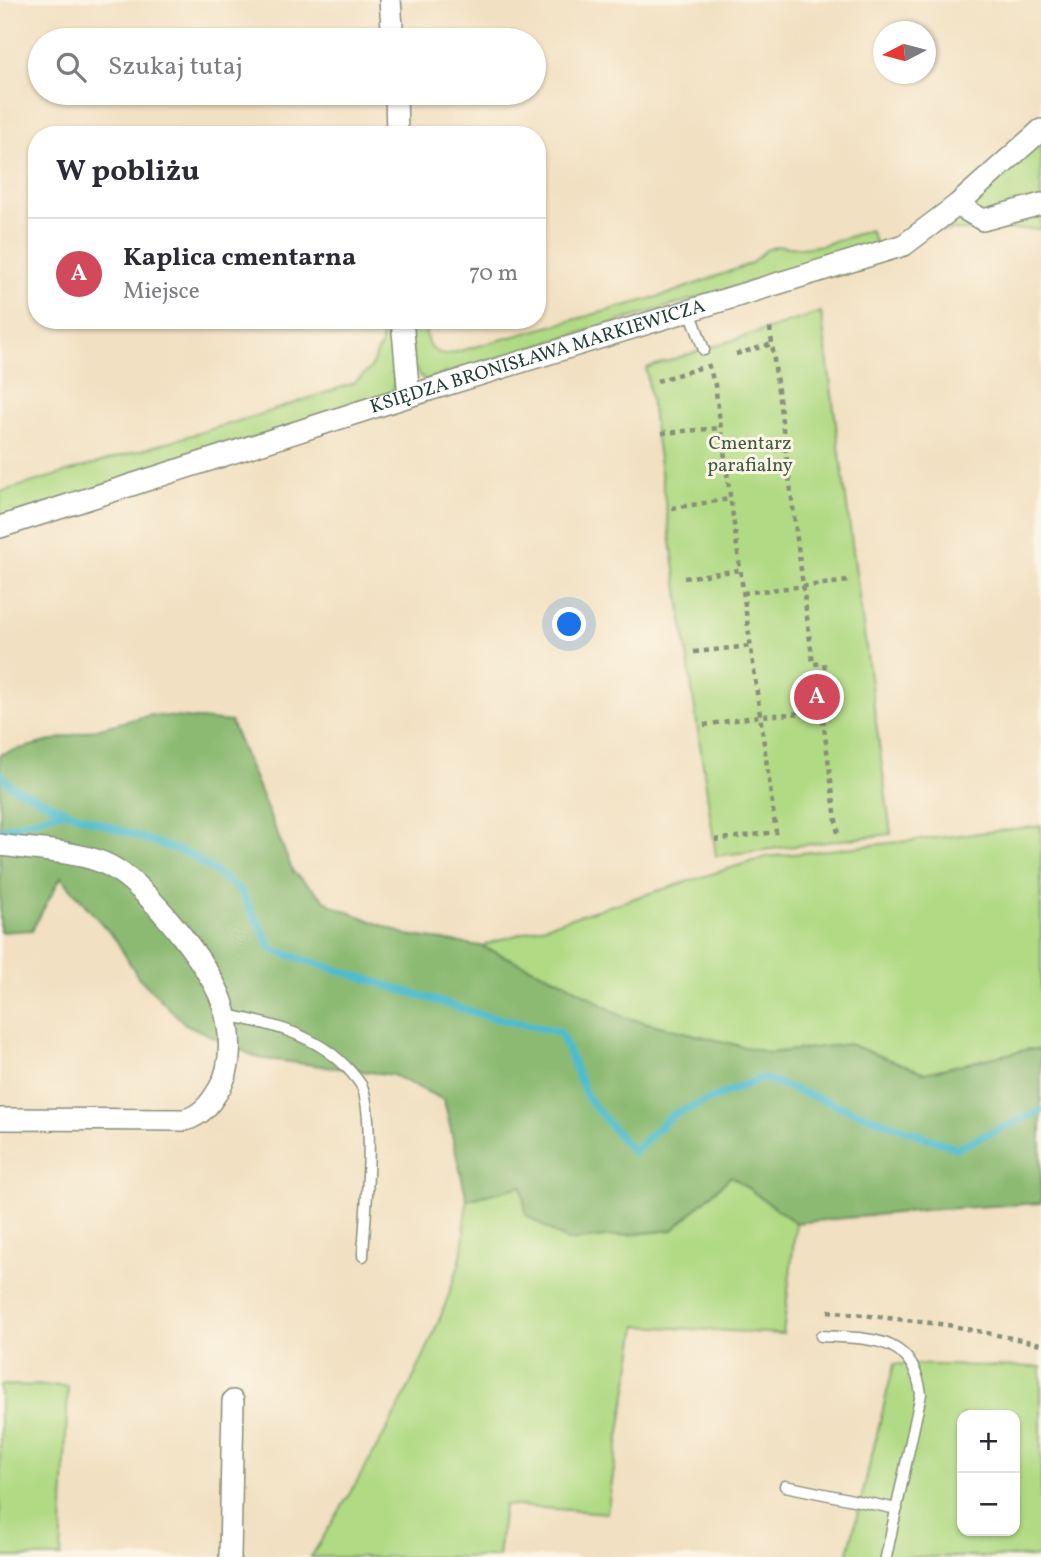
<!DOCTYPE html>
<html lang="pl">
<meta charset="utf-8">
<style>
body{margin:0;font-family:Vollkorn,serif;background:#f7f7f7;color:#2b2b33}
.controls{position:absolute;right:21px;bottom:21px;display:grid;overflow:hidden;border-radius:14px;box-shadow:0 2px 5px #0004}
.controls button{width:63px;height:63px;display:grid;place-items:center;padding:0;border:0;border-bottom:2px solid #e1e1e2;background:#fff;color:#2b2b33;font:35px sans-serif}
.compass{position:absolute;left:873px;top:21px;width:63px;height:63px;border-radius:50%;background:#fff;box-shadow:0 2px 5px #0004;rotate:264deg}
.you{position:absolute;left:570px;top:625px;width:24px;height:24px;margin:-18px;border:5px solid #fff;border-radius:50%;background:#1a73e8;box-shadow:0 0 0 10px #1a73e833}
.badge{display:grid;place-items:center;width:46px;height:46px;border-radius:50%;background:#d1495b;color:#fff;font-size:23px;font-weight:700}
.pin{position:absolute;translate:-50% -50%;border:4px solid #fff;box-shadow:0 2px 7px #0006}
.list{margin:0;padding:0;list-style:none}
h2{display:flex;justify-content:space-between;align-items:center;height:91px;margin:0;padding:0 28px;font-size:30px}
h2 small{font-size:23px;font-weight:400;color:#7c7c81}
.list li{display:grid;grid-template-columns:46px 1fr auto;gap:21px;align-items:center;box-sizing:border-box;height:112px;padding:0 28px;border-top:2px solid #e1e1e2}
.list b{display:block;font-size:26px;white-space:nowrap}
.list p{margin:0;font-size:23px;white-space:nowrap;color:#7c7c81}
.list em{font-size:23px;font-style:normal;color:#7c7c81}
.icon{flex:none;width:38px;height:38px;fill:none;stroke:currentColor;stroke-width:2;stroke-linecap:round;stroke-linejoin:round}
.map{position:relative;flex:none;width:1041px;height:1557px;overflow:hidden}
.search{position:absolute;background:#fff;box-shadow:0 2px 5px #0004;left:28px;top:28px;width:518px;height:77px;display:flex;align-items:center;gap:18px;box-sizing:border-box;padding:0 24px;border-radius:38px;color:#7c7c81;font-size:26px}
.panel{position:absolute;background:#fff;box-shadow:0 2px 5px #0004;left:28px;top:126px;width:518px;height:203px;border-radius:28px}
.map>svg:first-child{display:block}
.green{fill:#b1da84;stroke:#688c5c;stroke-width:2;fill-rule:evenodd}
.forest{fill:#8cba72;stroke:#567c53;stroke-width:2}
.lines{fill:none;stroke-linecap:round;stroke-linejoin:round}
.stream{stroke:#50bccc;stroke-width:8}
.service-casing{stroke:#888e7a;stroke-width:13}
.minor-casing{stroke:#888e7a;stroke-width:24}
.path{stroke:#888e7a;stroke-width:4.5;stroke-dasharray:5 5;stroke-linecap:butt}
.service{stroke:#fff;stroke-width:10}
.minor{stroke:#fff;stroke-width:21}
.labels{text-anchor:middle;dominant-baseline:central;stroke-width:6;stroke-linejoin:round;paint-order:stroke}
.street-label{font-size:19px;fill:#1f3d34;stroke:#fcf5e5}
.park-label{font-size:19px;fill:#3c5c44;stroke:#fcf5e5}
</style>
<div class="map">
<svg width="1041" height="1557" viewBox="0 0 1041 1557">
<rect width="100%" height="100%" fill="#fcf5e5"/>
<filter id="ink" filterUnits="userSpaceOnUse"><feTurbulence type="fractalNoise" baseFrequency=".0143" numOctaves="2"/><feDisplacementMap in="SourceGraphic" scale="14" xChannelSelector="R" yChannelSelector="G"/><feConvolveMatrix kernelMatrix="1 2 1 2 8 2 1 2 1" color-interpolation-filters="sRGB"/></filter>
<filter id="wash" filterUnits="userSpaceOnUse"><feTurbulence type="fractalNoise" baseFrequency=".00686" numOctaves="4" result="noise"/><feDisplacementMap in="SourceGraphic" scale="28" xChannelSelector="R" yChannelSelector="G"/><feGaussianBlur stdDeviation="1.57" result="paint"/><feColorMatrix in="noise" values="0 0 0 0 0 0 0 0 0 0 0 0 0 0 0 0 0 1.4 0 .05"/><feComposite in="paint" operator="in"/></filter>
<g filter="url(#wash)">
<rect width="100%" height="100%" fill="#f1e0c1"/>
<path class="green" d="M1041,131V229L914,231Z
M870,230L876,244L424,380L413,366L409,320H425C426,338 425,350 445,355L668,294L750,264L766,250L778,246L802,248L823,245Z
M821,312L891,834L716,856L646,368Z
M382,320H394V395L0,519V492L262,414L354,383L370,369L381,345Z
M1041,826V1050L1029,1049L925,1073L849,1044L769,1053L623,1017L564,982L481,946L766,857Z
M731,1176L796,1223L783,1334L637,1326L607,1513L504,1505L498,1557H311C368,1465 427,1369 459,1264C465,1245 464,1221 467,1200L522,1185L526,1215L568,1241L673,1230Z
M894,1364L1041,1367V1557H847ZM962,1415H1015V1531H962Z
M0,1385L68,1386L61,1557H0Z"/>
<path class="forest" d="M150,715L231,722L293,872L331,905L407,935L481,946L564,982L623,1017L769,1053L849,1044L925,1073L1029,1049L1041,1050V1203L925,1210L796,1223L731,1176L673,1230L568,1241L526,1215L522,1186L467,1200L444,1100L393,1075L258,1058L185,1024L138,977L116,940L61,877L32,930L0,932V754Z"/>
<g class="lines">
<path class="stream" d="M0,773L11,786L65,811L191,855L240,890L273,950L486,1016L560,1032L588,1099L633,1152L672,1115L762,1078L956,1148L1041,1111
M0,830L64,811"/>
</g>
</g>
<g filter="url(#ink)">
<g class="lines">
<defs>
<path id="service" d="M691,313L704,350
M226,1015C272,1024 319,1035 351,1072C355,1077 361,1083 363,1089C375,1126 365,1214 363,1256
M821,1336C868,1339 913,1334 921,1394L886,1557
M785,1486L897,1509"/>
<g id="minor">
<path d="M390,0L393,40"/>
<path d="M396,93L397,135"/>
<path d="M957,205L983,220L1041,204"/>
<path d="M402,320L409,396"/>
<path id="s1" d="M0,527L409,396L904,245L957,205L1041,130"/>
<path d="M0,845C32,850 83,851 110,866C146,885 208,963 222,1001C231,1027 234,1065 219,1089C210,1104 202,1115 185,1120L0,1119"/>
<path d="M230,1557L233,1401"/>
</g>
</defs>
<use href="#service" class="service-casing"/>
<use href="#minor" class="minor-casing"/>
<path class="path" d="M770,328L813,664L824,663L829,708L822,712L838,835
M736,354L772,344
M708,364L715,385L776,832L714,840
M657,381L700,368
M662,433L720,428
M672,508L730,499
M684,578L740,570
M743,593L850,581
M694,652L751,646
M704,725L760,716L822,712
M828,1311L948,1325L1041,1344"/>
<use href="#service" class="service"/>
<use href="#minor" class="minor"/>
</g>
</g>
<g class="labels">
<g class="street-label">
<text stroke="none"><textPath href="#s1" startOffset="564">KSIĘDZA BRONISŁAWA MARKIEWICZA</textPath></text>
</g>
<g class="park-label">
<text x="750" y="444">Cmentarz<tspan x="750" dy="22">parafialny</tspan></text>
</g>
</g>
</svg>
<div class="controls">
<button>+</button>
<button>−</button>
</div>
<svg class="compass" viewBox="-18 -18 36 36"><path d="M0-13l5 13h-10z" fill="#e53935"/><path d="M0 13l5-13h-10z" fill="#7c7c81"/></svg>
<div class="you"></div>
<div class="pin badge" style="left:817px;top:697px">A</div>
<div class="search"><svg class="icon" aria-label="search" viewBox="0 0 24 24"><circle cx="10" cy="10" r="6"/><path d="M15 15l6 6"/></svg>Szukaj tutaj</div>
<section class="panel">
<h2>W pobliżu<small></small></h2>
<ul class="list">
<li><span class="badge">A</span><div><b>Kaplica cmentarna</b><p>Miejsce</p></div><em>70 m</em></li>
</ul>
</section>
</div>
